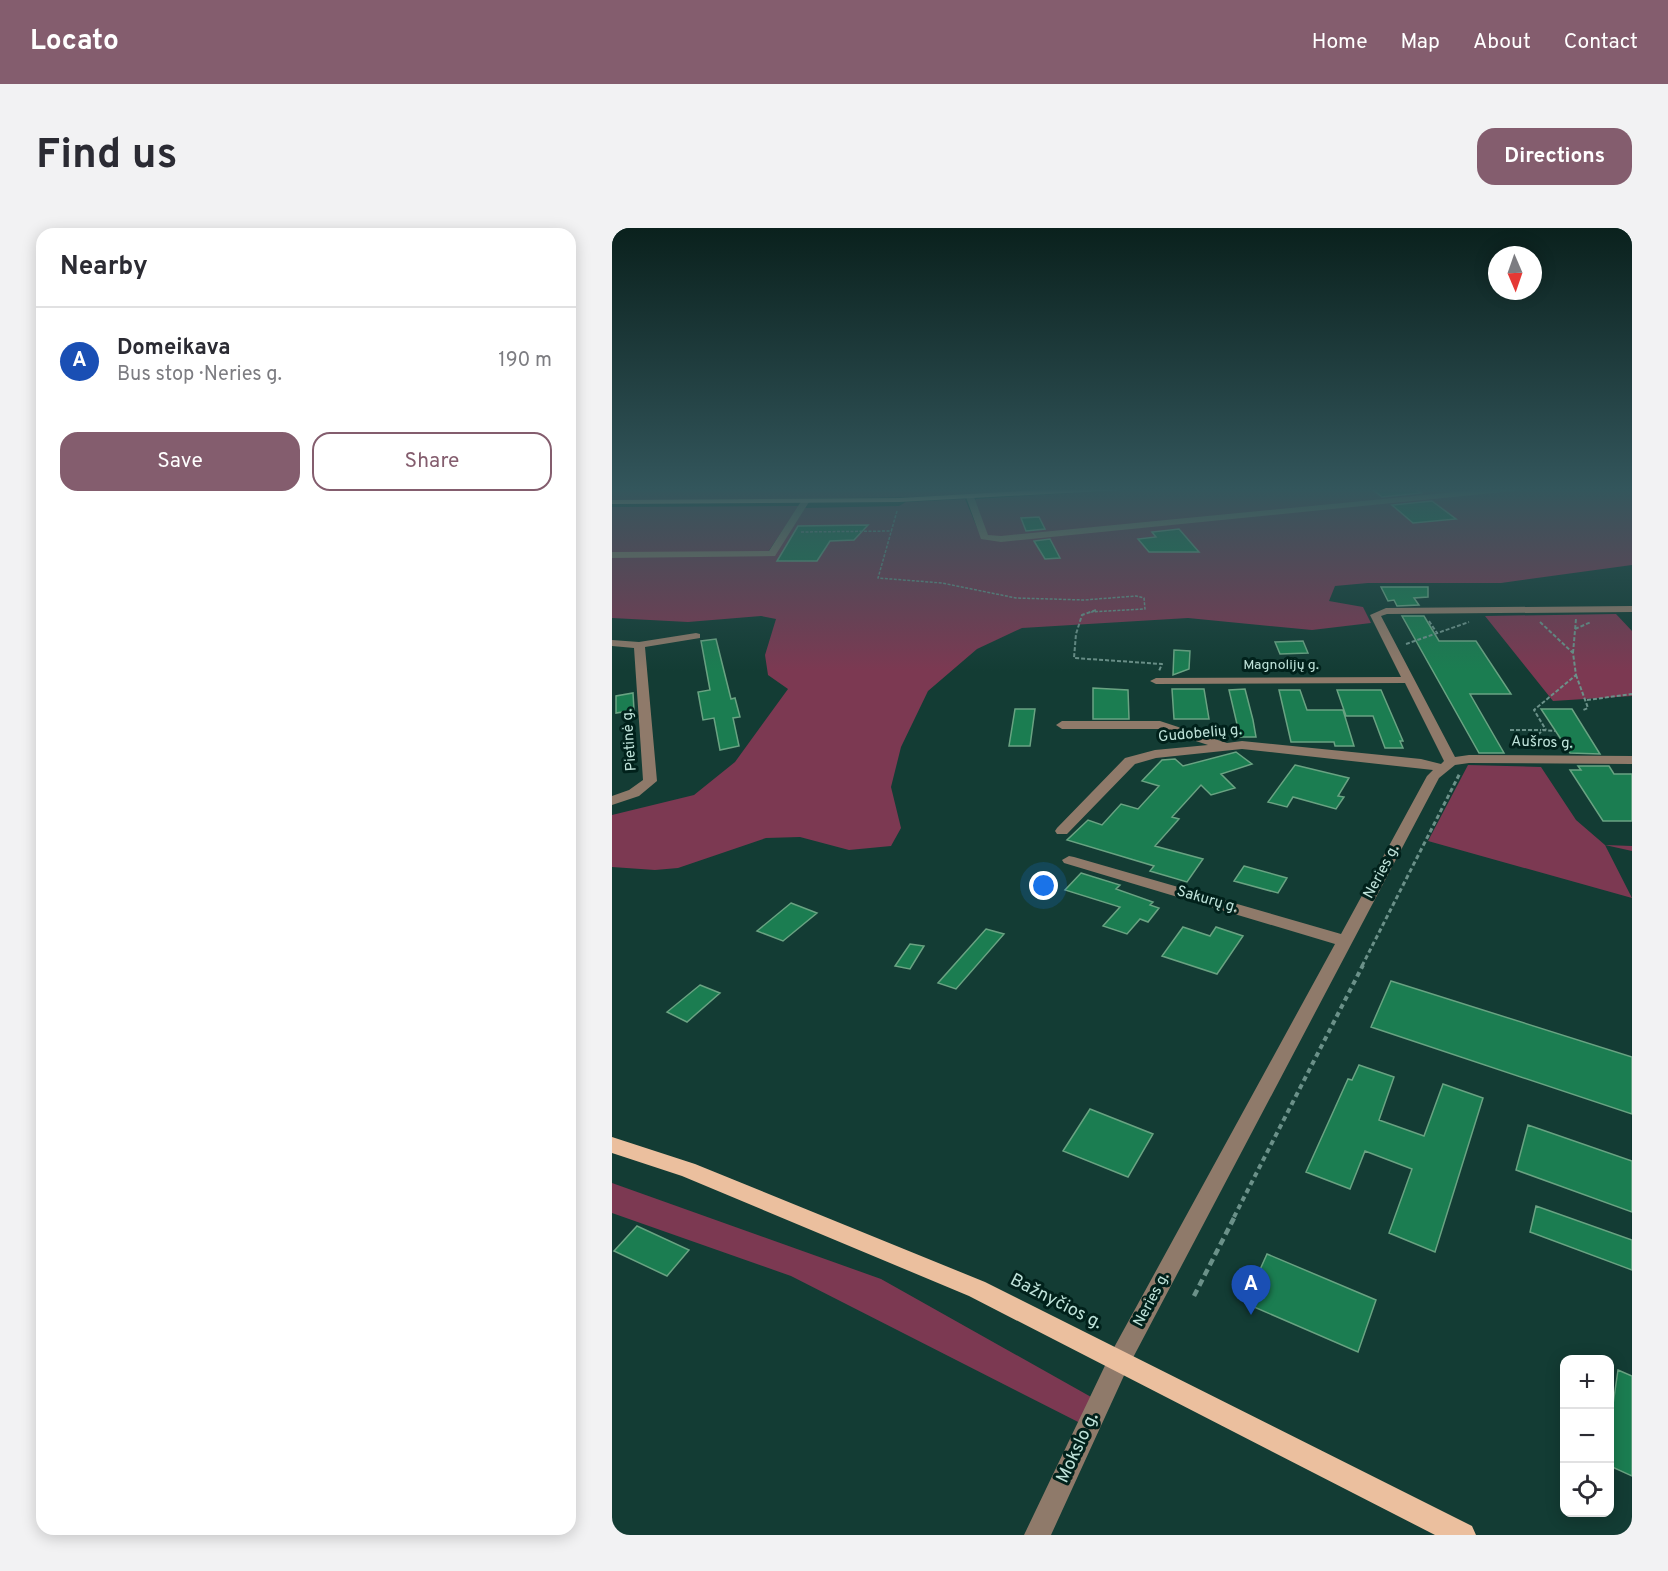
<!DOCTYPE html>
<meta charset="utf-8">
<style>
body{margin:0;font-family:Overpass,sans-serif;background:#f2f2f3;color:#2b2b33}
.controls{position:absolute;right:18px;bottom:18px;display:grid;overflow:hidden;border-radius:12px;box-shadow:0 3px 15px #0003}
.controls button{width:54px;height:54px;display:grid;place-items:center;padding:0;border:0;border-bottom:2px solid #e1e1e2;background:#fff;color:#2b2b33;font:30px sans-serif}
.compass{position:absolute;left:876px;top:18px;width:54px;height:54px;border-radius:50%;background:#fff;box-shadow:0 3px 15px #0003;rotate:178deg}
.you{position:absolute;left:432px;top:658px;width:21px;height:21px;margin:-15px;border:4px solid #fff;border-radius:50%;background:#1a73e8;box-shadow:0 0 0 9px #1a73e833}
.badge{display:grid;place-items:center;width:39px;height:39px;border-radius:50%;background:#845d6e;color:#fff;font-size:20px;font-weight:700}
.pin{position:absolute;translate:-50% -50px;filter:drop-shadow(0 2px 3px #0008)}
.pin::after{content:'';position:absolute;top:32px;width:21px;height:18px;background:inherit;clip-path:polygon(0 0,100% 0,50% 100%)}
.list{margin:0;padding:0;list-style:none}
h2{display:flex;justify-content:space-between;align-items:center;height:78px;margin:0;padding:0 24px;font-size:26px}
h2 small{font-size:20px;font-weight:400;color:#7c7c81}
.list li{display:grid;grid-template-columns:39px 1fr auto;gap:18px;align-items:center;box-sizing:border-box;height:108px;padding:0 24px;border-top:2px solid #e1e1e2}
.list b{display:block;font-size:22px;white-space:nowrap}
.list p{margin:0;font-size:20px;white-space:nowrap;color:#7c7c81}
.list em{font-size:20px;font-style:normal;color:#7c7c81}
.actions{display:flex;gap:12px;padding:18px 24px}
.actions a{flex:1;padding:14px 0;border:2px solid #845d6e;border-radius:18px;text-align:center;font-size:21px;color:#845d6e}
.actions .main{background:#845d6e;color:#fff}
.icon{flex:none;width:33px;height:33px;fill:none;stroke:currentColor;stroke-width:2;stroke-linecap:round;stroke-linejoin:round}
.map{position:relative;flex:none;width:1020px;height:1307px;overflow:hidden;border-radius:18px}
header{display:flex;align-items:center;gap:36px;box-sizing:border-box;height:84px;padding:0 30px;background:#845d6e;color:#fff}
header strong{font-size:28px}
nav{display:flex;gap:33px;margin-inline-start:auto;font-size:21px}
.intro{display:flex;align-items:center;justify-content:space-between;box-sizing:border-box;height:144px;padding:0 36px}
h1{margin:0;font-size:42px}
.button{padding:15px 27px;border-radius:18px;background:#845d6e;color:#fff;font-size:21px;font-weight:700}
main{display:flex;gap:36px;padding:0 36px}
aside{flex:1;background:#fff;border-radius:18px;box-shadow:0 3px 15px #0003}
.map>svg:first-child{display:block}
.green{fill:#7c3952}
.building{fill:#1b7d51;stroke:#69a382;stroke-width:1.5}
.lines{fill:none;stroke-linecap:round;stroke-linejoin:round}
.path-far4{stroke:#6b9189;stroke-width:1.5;stroke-dasharray:3 1.5;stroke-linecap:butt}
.path-far3{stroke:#6b9189;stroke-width:2;stroke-dasharray:4 2;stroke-linecap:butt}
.path-far2{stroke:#6b9189;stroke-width:3;stroke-dasharray:4.5 3;stroke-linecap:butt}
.path-far1{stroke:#6b9189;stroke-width:4;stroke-dasharray:5 4;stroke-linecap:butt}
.path{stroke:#6b9189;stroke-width:4.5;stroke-dasharray:7 4.5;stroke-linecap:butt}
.minor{fill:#8f7a6a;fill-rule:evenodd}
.major{fill:#ebbf9e;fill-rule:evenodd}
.labels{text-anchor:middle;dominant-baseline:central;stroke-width:6;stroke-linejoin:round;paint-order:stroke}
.far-street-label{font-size:14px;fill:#bfe3da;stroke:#01211b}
.street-label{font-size:15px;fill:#bfe3da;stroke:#01211b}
.near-street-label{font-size:18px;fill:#bfe3da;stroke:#01211b}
</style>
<header>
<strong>Locato</strong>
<nav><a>Home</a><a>Map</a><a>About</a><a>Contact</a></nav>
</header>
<div class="intro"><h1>Find us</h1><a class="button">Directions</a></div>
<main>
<aside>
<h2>Nearby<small></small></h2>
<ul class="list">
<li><span class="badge" style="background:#1a4fb4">A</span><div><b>Domeikava</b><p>Bus stop · Neries g.</p></div><em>190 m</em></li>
</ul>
<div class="actions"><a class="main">Save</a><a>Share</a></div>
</aside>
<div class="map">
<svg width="1020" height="1307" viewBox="0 0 1020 1307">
<rect width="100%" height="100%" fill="#133c34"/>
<path class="green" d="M0,260H482L300,269L0,273Z
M534,260H895L389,310L376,308L362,274L364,271Z
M926,260H1020V337L889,355H756L723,358L717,373L751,379L759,395L700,402L576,390L410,400L365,421L316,463L289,519L279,559L289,600L279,618L237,622L188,609L154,610L66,640L43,642L0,639V587L82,567L123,534L176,461L156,447L153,427L164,391L149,388L76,394L0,390V328H162L193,280L287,278L294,274L353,271L369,309L386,312Z
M187,278L156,324L0,325V279Z
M1004,386L1020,403V468L941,473L873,388Z
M856,537L929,539L964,592L993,617L1020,618V623L993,617L1020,670L816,613Z
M0,955L269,1051L488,1174L476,1199L179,1048L0,985Z"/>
<path class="building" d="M759,260H802L809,265L770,269Z
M820,273L844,291L801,295L780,277Z
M427,289L433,301L414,303L409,290Z
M256,297L242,312L218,313L205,333H165L186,298Z
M567,301L587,324H537L526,311L544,309L540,304Z
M438,311L448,330L433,331L422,313Z
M769,359H816V369L802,370L807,377L785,378L782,372L776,373Z
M790,388H812L827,413H864L899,466H858L892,525H867Z
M104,411L119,471L123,470L128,489L121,490L127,518L108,522L102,490L91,492L86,464L98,462L89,413Z
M691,413L696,425L668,426L663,414Z
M562,422L578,423L577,441L561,447Z
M481,460L516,462L517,491H481Z
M560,461H592L597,491H562Z
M633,461L641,492L644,509H628L617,462Z
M667,462H688L695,482H731L742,518H723L722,514H679Z
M725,462H769L791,513H788L791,520H773L761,488H734Z
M21,465L22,482L4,485V468Z
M403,481H423L418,518H397Z
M929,481H960L988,526L958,525Z
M624,524L640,536L609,546L623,560L599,567L589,557L560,589L567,591L543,618L591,631L575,654L538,643L542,638L455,612L476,592L490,597L509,576L526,581L547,558L530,553L550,532L563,531L571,538Z
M683,537L737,550L726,568L732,569L724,581L681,569L675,579L656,574Z
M966,538H997L1002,546H1020V593H991L958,542H969Z
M632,638L675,650L666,665L622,653Z
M469,645L508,657L504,661L541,674L538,677L547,680L536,694L528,691L515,706L491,698L508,679L453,662Z
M179,675L205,685L171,713L145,703Z
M571,699L598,708L604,699L631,708L605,746L550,728Z
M374,701L392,706L344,761L326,755Z
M298,716L312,718L298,741L283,738Z
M779,753L1020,829V886L759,799Z
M88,757L108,765L75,794L55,784Z
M747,837L782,849L767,892L812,908L831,856L871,870L823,1024L777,1005L800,941L753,923L738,961L694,944L736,851L740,852Z
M478,881L541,906L516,949L451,923Z
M916,897L1020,933V984L904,942Z
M924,978L1020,1012V1042L918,1004Z
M25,998L77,1022L55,1048L2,1023Z
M655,1026L764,1072L746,1124L633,1075Z
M1006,1142L1020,1148V1248L998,1238V1197Z"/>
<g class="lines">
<path class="path-far4" d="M520,262L550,260
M285,283L266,350L330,355L404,370L472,372L524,368L532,370L533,381L479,384
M189,304L280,303"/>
<path class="path-far3" d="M484,382L470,387L464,406L462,430L550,436L547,443
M817,393L825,405
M928,394L961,425L964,447L922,482L934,502
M963,401L979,394
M794,416L857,394
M961,425L964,391
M964,447L976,480L971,482
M975,472L1020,466
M898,502H929
M913,519L931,502L943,503"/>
<path class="path-far2" d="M750,738L848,545"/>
<path class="path-far1" d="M622,989L751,737"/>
<path class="path" d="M582,1068L623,988"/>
<path class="minor" d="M885,260H915L911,262L389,314L369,311L354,269L358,267L362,269L376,307L389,308Z
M190,272L197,274L163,328L0,330V324L157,323Z
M1020,378V384L775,386L769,388L843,529L857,527L1020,528V536L857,535L843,537L827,550L515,1141L439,1307H412L499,1125L723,716L452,635L450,632L457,628L462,629L729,706L815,548L821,542L630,521L544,530L523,536L455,606H445L443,603L445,600L513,530L543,522L596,517L547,501H450L444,497L450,493H548L615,515L630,513L809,531L829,536L832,533L793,455L544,456L538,453L544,450L789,449L758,387L774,380Z
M84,405L88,406V410L33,419L45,553L27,568L0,577V568L17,562L31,552L22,420L0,418V412L27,414Z"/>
<path class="major" d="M463,260H514L510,262L287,274L0,276V272L287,270Z
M0,909L83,936L373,1054L860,1298L864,1307H823L357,1068L70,948L0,925Z"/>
</g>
<linearGradient id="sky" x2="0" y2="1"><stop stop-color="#0a211d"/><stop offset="0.59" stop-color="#33565c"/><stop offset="1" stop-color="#33565c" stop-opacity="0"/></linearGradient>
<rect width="1020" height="443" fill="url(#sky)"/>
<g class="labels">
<g class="far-street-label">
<text x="669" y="437">Magnolijų g.</text>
</g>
<g class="street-label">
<text transform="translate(588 506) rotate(-5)">Gudobelių g.</text>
<text transform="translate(18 512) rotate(-94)">Pietinė g.</text>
<text transform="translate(930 515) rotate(2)">Aušros g.</text>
<text transform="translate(770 644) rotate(-62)">Neries g.</text>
<text transform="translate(595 672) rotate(16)">Sakurų g.</text>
<text transform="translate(540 1072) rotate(-62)">Neries g.</text>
</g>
<g class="near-street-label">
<text transform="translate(444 1074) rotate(27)">Bažnyčios g.</text>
<text transform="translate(466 1220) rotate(-65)">Mokslo g.</text>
</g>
</g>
</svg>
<div class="controls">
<button>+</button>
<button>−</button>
<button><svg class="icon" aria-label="locate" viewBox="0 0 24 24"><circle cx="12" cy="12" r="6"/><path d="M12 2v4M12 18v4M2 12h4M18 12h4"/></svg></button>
</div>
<svg class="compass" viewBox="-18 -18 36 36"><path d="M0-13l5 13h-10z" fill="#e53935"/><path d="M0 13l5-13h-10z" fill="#7c7c81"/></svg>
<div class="you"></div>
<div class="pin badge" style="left:639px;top:1087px;background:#1a4fb4">A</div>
</div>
</main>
